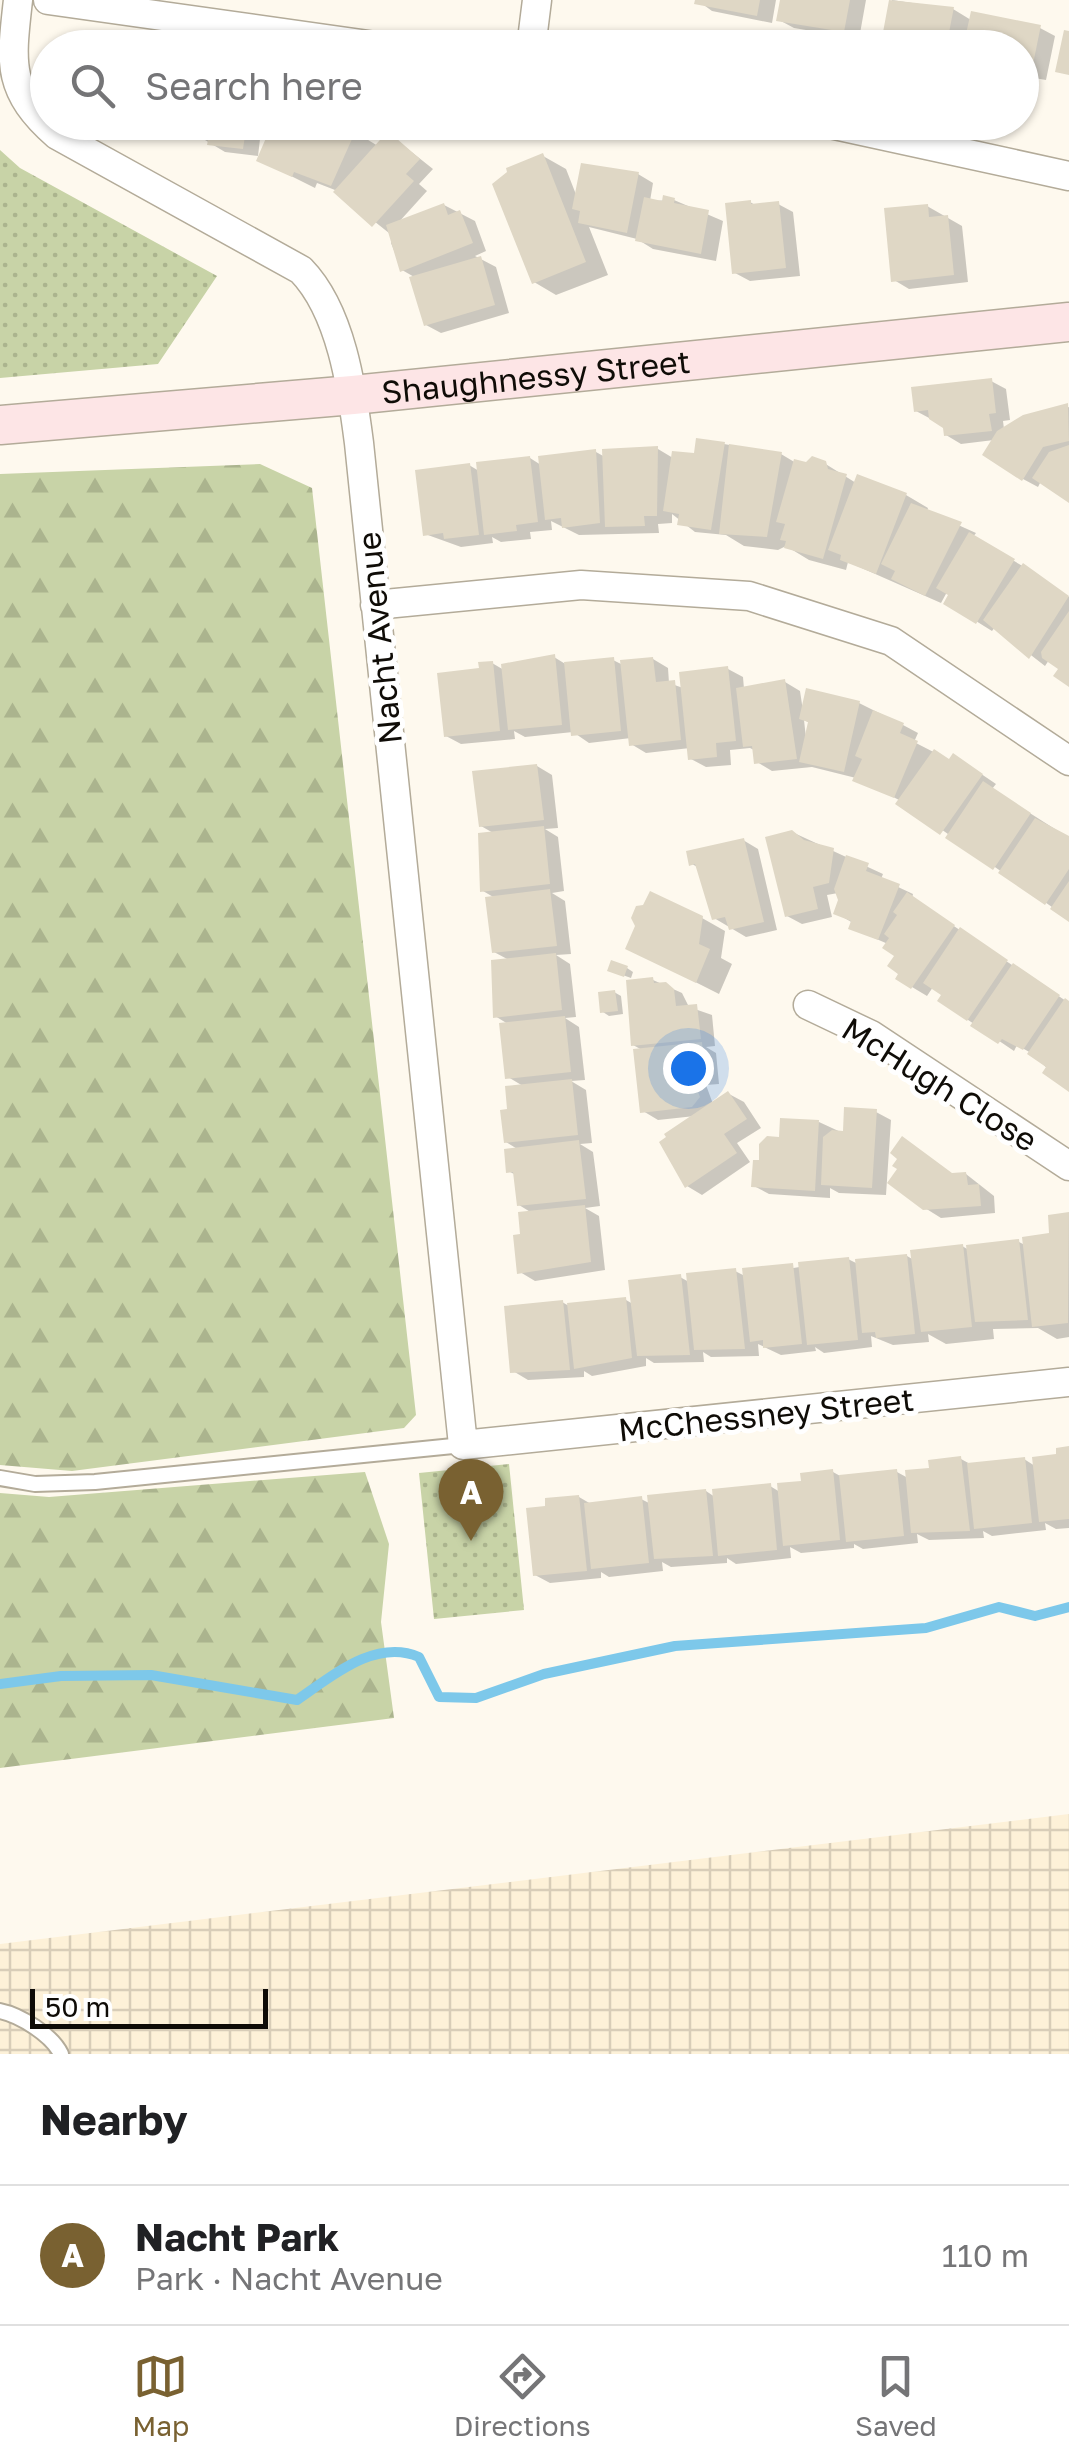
<!DOCTYPE html>
<meta charset="utf-8">
<style>
body{margin:0;font-family:"Golos Text",sans-serif;background:#f6f6f6;color:#202124}
.scale{position:absolute;left:30px;bottom:25px;width:238px;box-sizing:border-box;padding-left:10px;border:5px solid #0f0c07;border-top:0;font-size:28px;line-height:35px;white-space:nowrap;color:#0f0c07;-webkit-text-stroke:8px #fff;paint-order:stroke}
.you{position:absolute;left:688px;top:1068px;width:35px;height:35px;margin:-25px;border:8px solid #fff;border-radius:50%;background:#1a73e8;box-shadow:0 0 0 15px #1a73e833}
.badge{display:grid;place-items:center;width:65px;height:65px;border-radius:50%;background:#796131;color:#fff;font-size:32px;font-weight:700}
.pin{position:absolute;translate:-50% -82px;filter:drop-shadow(0 2px 5px #0008)}
.pin::after{content:'';position:absolute;top:52px;width:35px;height:30px;background:inherit;clip-path:polygon(0 0,100% 0,50% 100%)}
.list{margin:0;padding:0;list-style:none}
h2{display:flex;justify-content:space-between;align-items:center;height:130px;margin:0;padding:0 40px;font-size:42px}
h2 small{font-size:32px;font-weight:400;color:#757577}
.list li{display:grid;grid-template-columns:65px 1fr auto;gap:30px;align-items:center;box-sizing:border-box;height:140px;padding:0 40px;border-top:2px solid #e0e0e0}
.list b{display:block;font-size:38px;white-space:nowrap}
.list p{margin:0;font-size:32px;white-space:nowrap;color:#757577}
.list em{font-size:32px;font-style:normal;color:#757577}
.icon{flex:none;width:55px;height:55px;fill:none;stroke:currentColor;stroke-width:2;stroke-linecap:round;stroke-linejoin:round}
.map{position:relative;flex:none;width:1069px;height:2054px;overflow:hidden}
.search{position:absolute;background:#fff;box-shadow:0 2px 8px #0004;left:30px;right:30px;top:30px;height:110px;display:flex;align-items:center;gap:25px;box-sizing:border-box;padding:0 35px;border-radius:55px;color:#757577;font-size:38px}
.sheet{height:270px;background:#fff}
nav{display:flex;justify-content:space-around;align-items:center;box-sizing:border-box;height:140px;border-top:2px solid #e0e0e0;background:#fff;font-size:28px;color:#757577}
nav a{display:grid;justify-items:center;gap:5px}
nav .on{color:#796131}
.map>svg:first-child{display:block}
.industrial{fill:url(#industrial-grid)}
.forest{fill:url(#forest-firs)}
.park{fill:url(#park-dots)}
.shadow{fill:#0003;fill-rule:evenodd}
.lines{fill:none;stroke-linecap:round;stroke-linejoin:round}
.stream{stroke:#7dc8ea;stroke-width:10}
.building{fill:#dfd7c5}
.lane-casing{stroke:#b3ab99;stroke-width:18}
.street-casing{stroke:#b3ab99;stroke-width:31}
.secondary-casing{stroke:#b3ab99;stroke-width:41}
.lane{stroke:#fff;stroke-width:14}
.street{stroke:#fff;stroke-width:28}
.secondary{stroke:#fde5e6;stroke-width:38}
.labels{text-anchor:middle;dominant-baseline:central;stroke-width:10;stroke-linejoin:round;paint-order:stroke}
.street-label{font-size:32px;fill:#0f0c07;stroke:#fff}
</style>
<div class="map">
<svg width="1069" height="2054" viewBox="0 0 1069 2054">
<defs>
<pattern id="industrial-grid" width="8" height="8" patternUnits="userSpaceOnUse" patternTransform="scale(2.5)"><rect width="8" height="8" fill="#fdf1d8"/><path d="M0 4h8M4 0v8" fill="none" stroke="#d8cdb8"/></pattern>
<pattern id="forest-firs" width="22" height="20" patternUnits="userSpaceOnUse" patternTransform="scale(2.5)"><rect width="22" height="20" fill="#c8d3a7"/><path d="M5 1l3.5 6h-7zM16 11l3.5 6h-7z" fill="#abb48e"/></pattern>
<pattern id="park-dots" width="8" height="8" patternUnits="userSpaceOnUse" patternTransform="scale(2.5)"><rect width="8" height="8" fill="#c8d3a7"/><path d="M2 2h.1M6 6h.1" fill="none" stroke="#abb48e" stroke-width="1.8" stroke-linecap="round"/></pattern>
</defs>
<rect width="100%" height="100%" fill="#fef9ee"/>
<path class="industrial" d="M1069,1814V2054H0V1944Z"/>
<path class="forest" d="M260,464L312,488L416,1415L404,1428L72,1471L0,1465V474Z
M365,1472L389,1544L381,1622L394,1718L0,1768V1493L49,1497Z"/>
<path class="park" d="M0,150L20,168L217,276L158,364L0,378Z
M509,1464L524,1610L434,1619L419,1473Z"/>
<path class="shadow" d="M697,0H776L772,23L712,11Z
M782,0H866L859,39L794,28L779,20Z
M892,0L953,9L971,20L1040,28L1055,36L1046,80L1022,76V48H894L884,42Z
M175,122H262L258,156L225,152Z
M324,131L355,132L378,146L389,134L433,169L419,184L427,191L398,223L444,205L475,221L486,251L475,256L496,267L509,313L441,333L426,325L416,278L402,270L391,243L394,237L335,190L317,183L315,188L259,160Z
M543,156L566,169L577,197L638,174L653,183L650,201L674,200L723,221L716,261L653,249L637,239L589,227L608,275L556,295L534,282Z
M750,202L757,206L778,204L793,212L800,276L750,281L735,273Z
M927,206L962,226L968,282L909,289L894,280Z
M991,381L1006,389L1010,420L1003,421L1004,429L1069,407V500L1041,481L1038,487L1023,479L994,440L961,444L946,435V427L916,411Z
M724,444L781,454L796,463H824L856,483L906,495L928,508L927,511L976,533L973,537L1038,575L1069,597V684L1061,668L1049,660L1045,666L995,627L992,631L947,603L951,595L947,592L941,603L848,562L846,570L809,560L786,546L778,550L744,546L726,535L695,532L672,514V523L658,524L659,533L579,535L551,521L552,530L530,532L531,539L501,542L492,537L493,543L461,547L425,534L469,465L479,471L530,458L541,465L596,452L605,457L658,449L673,458L696,456Z
M554,657L567,665L613,660L623,665L653,659L668,668L669,683L683,688L728,669L743,677L744,689L785,682L800,691L803,711L859,703L903,725L918,733L914,742L951,761L968,765L996,784L992,789L1069,838V919L901,801L856,778L812,767L772,771L757,762L756,751L750,748L730,750L731,765L706,767L691,759L690,748L646,753L631,744V738L589,743L573,732L525,737L514,731L515,739L461,744L446,736L482,671L492,663L504,670ZM804,720L810,723L806,738Z
M537,766L552,775L558,828L545,829L558,837L564,891L552,893L565,901L571,954L556,955L570,964L576,1017L565,1018L579,1027L585,1080L571,1081L586,1090L592,1143L580,1144L593,1152L600,1206L585,1208L599,1216L605,1270L535,1281L520,1272L523,1237L532,1213L519,1205L516,1175L508,1171L519,1150L506,1142L523,1086L508,1077V1024L495,1016L509,960L494,952L495,898L483,891L495,834L481,826Z
M792,832L883,874L881,879L913,894L912,898L1069,1003V1089L1031,1053L1017,1045L1014,1051L940,1001L945,994L933,987L927,996L912,987L890,966L898,956L888,944L851,928L853,923L836,913L841,900L838,893L827,895L832,917L802,924L787,916Z
M743,840L758,849L777,930L746,937L714,918L699,868L692,864Z
M645,907L702,918L725,931L721,958L732,964L719,994L628,948Z
M627,968L633,972L631,978L617,973Z
M653,980L682,993L689,1007L712,1015L715,1046L706,1047L716,1053L719,1084L706,1085L713,1104L729,1094L744,1102L761,1128L737,1143L750,1162L702,1195L687,1186L695,1116L658,1120L643,1111L644,1051L633,1045Z
M614,992L621,996L623,1014L609,1016L603,1012Z
M876,1112L891,1120L886,1195L839,1193L830,1188V1198L769,1194L754,1186L761,1163L781,1140L819,1122L845,1134Z
M966,1174L994,1196L995,1213L941,1218L925,1208L954,1175Z
M1069,1215V1337L1057,1339L1038,1328L993,1329L994,1339L946,1344L928,1334L929,1342L893,1345L871,1336L872,1347L824,1353L815,1347L816,1351L781,1355L758,1344L759,1356L711,1357L703,1352L704,1362L654,1363L646,1358V1366L592,1376L584,1371V1377L528,1380L513,1371L562,1302L569,1306L626,1300L633,1304L680,1277L689,1282L735,1271L745,1276L848,1259L858,1264L907,1256L914,1260L962,1246L969,1250L1019,1242L1025,1245L1052,1236L1050,1217Z
M1069,1449V1528L1056,1529L1045,1523L1046,1530L992,1536L983,1531L984,1538L929,1540L917,1534L918,1543L863,1549L854,1544V1548L801,1553L790,1547L791,1558L736,1564L727,1558V1563L671,1567L662,1562L663,1571L609,1577L601,1572V1578L550,1583L535,1575L579,1497L591,1504L641,1499L651,1504L706,1491L715,1497L770,1486L780,1492L833,1472L842,1477L897,1472L908,1478L961,1459L972,1465L1024,1459L1035,1466Z"/>
<g class="lines">
<path class="stream" d="M0,1684L61,1676L151,1675L297,1700C331,1677 375,1638 419,1657L439,1697L476,1698L544,1674L675,1646L926,1628L999,1607L1035,1616L1069,1607"/>
</g>
<path class="building" d="M695,0H760L757,16L694,4Z
M780,0H850L844,32L776,21Z
M889,0L954,7L946,48L881,43Z
M971,11L1041,25L1031,74L1022,72V48H963Z
M1064,30L1069,31V75L1055,72Z
M186,122H247L243,149L207,145L209,135L184,132Z
M273,122H310L322,128L325,122H339L356,130L331,186L294,172L292,177L256,161Z
M388,131L420,159L406,174L414,181L372,227L333,192Z
M543,153L586,262L532,284L492,184L507,172L506,168Z
M581,163L639,172L627,233L578,223L580,211L572,209Z
M663,195L675,198L674,203L709,210L701,254L635,241L644,197L662,201Z
M751,200V204L779,201L786,268L732,274L725,203Z
M444,203L448,215L460,210L473,243L400,272L386,225Z
M928,204L929,217L948,215L954,275L891,282L884,208Z
M481,256L495,305L424,326L409,277Z
M992,378L996,413L989,414L992,431L944,436L943,428L929,419L928,410L914,412L911,387Z
M1068,403L1069,441L1043,447L1022,481L982,455L997,431L1023,415Z
M696,438L725,442L711,530L677,525L679,514L663,511L672,451L694,453Z
M729,444L782,452L767,537L719,534Z
M1069,445V503L1032,478L1049,452Z
M658,446L657,516H644L645,526L605,527L602,449Z
M596,449L600,523L562,528L561,518L545,520L538,456Z
M530,456L538,522L516,525L517,531L484,535L476,462Z
M812,456L826,461L828,469L847,474L823,559L784,548L786,541L780,540L785,524L776,522L794,459L806,462Z
M470,463L479,535L444,539L443,533L423,536L415,470Z
M857,474L907,493L876,574L840,560L841,555L828,550Z
M911,503L962,522L925,596L891,579L895,571L881,564Z
M969,532L1015,559L976,624L943,604L948,595L936,588Z
M1023,563L1069,596L1029,659L983,620Z
M1069,611V687L1053,676L1058,669L1042,658L1041,652Z
M555,654L562,725L508,730L501,664Z
M614,657L621,731L571,736L564,662Z
M653,657L656,682L675,680L681,740L629,746L620,660Z
M493,661L500,731L444,737L437,673L479,668L478,662Z
M728,666L736,741L716,743L717,757L688,760L679,672Z
M785,679L797,759L754,764L752,746L743,747L736,688Z
M806,688L860,701L844,772L799,762L808,722L799,719Z
M873,710L904,723L900,733L918,741L894,798L852,781L862,759L855,756Z
M934,749L949,759L953,753L983,774L940,835L895,804Z
M537,764L544,820L479,827L472,771Z
M983,781L1031,813L993,870L945,838Z
M1035,818L1069,836V869L1045,905L998,873Z
M544,826L550,884L480,892L478,833Z
M792,830L804,840L834,848L829,883L813,887L818,909L785,917L765,837Z
M744,838L764,922L729,930L725,917L712,920L695,864L689,866L686,851Z
M846,855L869,863L866,871L900,884L878,940L848,929L851,921L833,914L838,900L834,889Z
M1069,881V922L1050,909Z
M550,889L557,946L492,953L485,897Z
M650,891L703,916L699,944L710,949L696,983L625,949L635,926L631,918L636,906L643,905Z
M907,892L955,925L911,989L895,979L898,974L887,966L894,956L882,948L889,938L884,934L897,915L893,912Z
M960,927L1008,960L967,1021L937,1001L941,995L923,983Z
M556,953L562,1010L493,1018L491,960Z
M611,960L628,966L624,977L607,971Z
M1013,963L1060,995L1023,1050L1002,1039L998,1044L970,1026Z
M653,977L654,983L666,982L674,989L676,1006L697,1004L701,1039L631,1046L626,980Z
M615,990L618,1011L600,1013L598,992Z
M1065,998L1069,1001V1092L1042,1073L1046,1067L1027,1054Z
M565,1016L571,1072L505,1079L499,1023Z
M702,1042L705,1077L693,1078L700,1097L692,1107L640,1113L633,1049Z
M572,1079L578,1135L504,1143L500,1110L507,1109L505,1086Z
M728,1091L747,1119L724,1134L737,1153L685,1188L659,1142L666,1137L664,1134Z
M844,1107L877,1109L872,1188L821,1185L823,1137L832,1130L843,1131Z
M780,1118L819,1120L815,1191L751,1187L753,1160H759V1144L767,1136L779,1137Z
M902,1136L952,1173L966,1172L968,1185L979,1184L981,1206L923,1210L887,1183L897,1169L892,1166L897,1159L890,1153Z
M579,1140L586,1199L517,1206L513,1172L506,1173L504,1149Z
M585,1205L591,1262L517,1274L513,1235L520,1234L518,1212Z
M1069,1212L1068,1323L1032,1327L1022,1237L1049,1233L1048,1215Z
M1019,1239L1028,1320L975,1322L966,1245Z
M963,1244L972,1327L921,1332L910,1250Z
M907,1254L915,1334L876,1338L875,1332L862,1333L855,1259Z
M849,1257L858,1340L807,1345L798,1262Z
M793,1263L802,1344L763,1348V1340L750,1342L742,1268Z
M736,1268L745,1349L694,1350L686,1273Z
M681,1274L690,1355L637,1356L628,1280Z
M626,1297L632,1358L574,1369L567,1303Z
M563,1300L570,1370L510,1373L504,1306Z
M1069,1446V1519L1039,1522L1032,1457L1056,1454V1448Z
M961,1456L970,1531L911,1533L905,1470L929,1468L928,1460Z
M1025,1457L1032,1523L974,1529L967,1463Z
M833,1469L840,1540L783,1546L777,1483L801,1481L800,1473Z
M897,1469L904,1536L846,1542L839,1475Z
M771,1483L777,1550L718,1556L712,1489Z
M706,1489L713,1556L654,1559L647,1495Z
M579,1495L587,1571L533,1576L526,1508L545,1506V1498Z
M642,1496L649,1563L591,1569L584,1503Z"/>
<g class="lines">
<defs>
<path id="lane" d="M0,1478L35,1484L95,1482L463,1445
M0,2011C20,2015 52,2035 61,2054"/>
<path id="street" d="M18,0C11,63 6,90 57,135L301,270C341,311 352,388 359,443L463,1445L1069,1382
M48,0L390,48
M531,48L537,0
M821,122L1069,176
M375,605L581,585L749,596L891,641L1069,761
M808,1005L871,1035L1069,1166"/>
<g id="secondary">
<path id="s1" d="M0,425L353,395L1069,322"/>
</g>
</defs>
<use href="#lane" class="lane-casing"/>
<use href="#street" class="street-casing"/>
<use href="#secondary" class="secondary-casing"/>
<use href="#lane" class="lane"/>
<use href="#street" class="street"/>
<use href="#secondary" class="secondary"/>
</g>
<g class="labels">
<g class="street-label">
<text stroke="none"><textPath href="#s1" startOffset="538">Shaughnessy Street</textPath></text>
<text transform="translate(379 638) rotate(-96)">Nacht Avenue</text>
<text transform="translate(940 1084) rotate(32)">McHugh Close</text>
<text transform="translate(766 1414) rotate(-6)">McChessney Street</text>
</g>
</g>
</svg>
<div class="scale">50 m</div>
<div class="you"></div>
<div class="pin badge" style="left:471px;top:1541px">A</div>
<div class="search"><svg class="icon" aria-label="search" viewBox="0 0 24 24"><circle cx="10" cy="10" r="6"/><path d="M15 15l6 6"/></svg>Search here</div>
</div>
<section class="sheet">
<h2>Nearby<small></small></h2>
<ul class="list">
<li><span class="badge">A</span><div><b>Nacht Park</b><p>Park · Nacht Avenue</p></div><em>110 m</em></li>
</ul>
</section>
<nav>
<a class="on"><svg class="icon" aria-label="map" viewBox="0 0 24 24"><path d="M3 6l6-2 6 2 6-2v14l-6 2-6-2-6 2zM9 4v14M15 6v14"/></svg>Map</a>
<a><svg class="icon" aria-label="directions" viewBox="0 0 24 24"><path d="M12 3l9 9-9 9-9-9zM9 14v-3h6M13 9l2 2-2 2"/></svg>Directions</a>
<a><svg class="icon" aria-label="saved" viewBox="0 0 24 24"><path d="M7 4h10v16l-5-4-5 4z"/></svg>Saved</a>
</nav>
